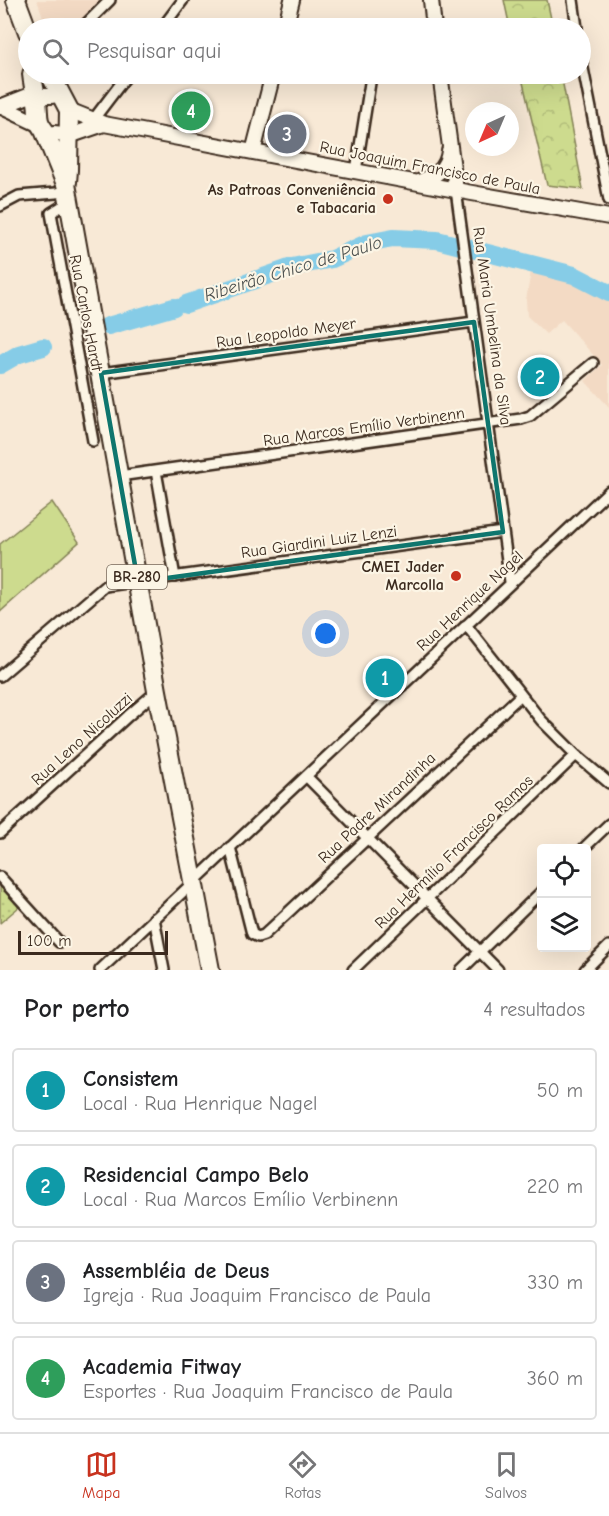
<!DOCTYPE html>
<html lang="pt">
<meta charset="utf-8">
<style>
body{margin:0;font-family:"Comic Neue",sans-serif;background:#f6f6f6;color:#202124}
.controls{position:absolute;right:18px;bottom:18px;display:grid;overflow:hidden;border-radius:6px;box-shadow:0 6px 24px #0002}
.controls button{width:54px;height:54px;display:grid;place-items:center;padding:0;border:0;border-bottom:2px solid #e0e0e0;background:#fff;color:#202124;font:30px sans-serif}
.compass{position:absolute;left:465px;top:102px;width:54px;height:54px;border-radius:50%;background:#fff;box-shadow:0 6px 24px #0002;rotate:224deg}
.scale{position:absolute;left:18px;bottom:15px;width:150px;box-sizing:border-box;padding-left:6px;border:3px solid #3b2a1e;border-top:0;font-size:16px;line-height:21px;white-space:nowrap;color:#3b2a1e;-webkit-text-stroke:4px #fcf5e5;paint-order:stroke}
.you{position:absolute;left:326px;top:634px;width:21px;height:21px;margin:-15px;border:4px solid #fff;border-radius:50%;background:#1a73e8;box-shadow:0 0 0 9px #1a73e833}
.badge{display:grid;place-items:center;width:39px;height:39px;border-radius:50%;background:#c8321e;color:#fff;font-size:20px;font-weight:700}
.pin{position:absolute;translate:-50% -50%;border:3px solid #fff;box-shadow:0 2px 6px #0006}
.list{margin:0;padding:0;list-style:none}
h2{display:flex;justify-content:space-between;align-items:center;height:78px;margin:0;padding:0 24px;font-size:26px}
h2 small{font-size:20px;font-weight:400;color:#757577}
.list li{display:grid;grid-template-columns:39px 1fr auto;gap:18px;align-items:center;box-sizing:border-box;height:84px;margin:0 12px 12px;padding:0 12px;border:2px solid #e0e0e0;border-radius:6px}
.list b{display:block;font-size:22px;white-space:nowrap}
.list p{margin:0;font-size:20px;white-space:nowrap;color:#757577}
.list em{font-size:20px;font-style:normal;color:#757577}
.icon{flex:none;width:33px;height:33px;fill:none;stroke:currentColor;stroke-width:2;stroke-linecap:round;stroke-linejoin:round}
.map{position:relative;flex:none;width:609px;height:970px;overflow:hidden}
.search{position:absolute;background:#fff;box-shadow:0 6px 24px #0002;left:18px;right:18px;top:18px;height:66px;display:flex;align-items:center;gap:15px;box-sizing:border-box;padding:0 21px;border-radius:33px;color:#757577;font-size:22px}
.sheet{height:462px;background:#fff}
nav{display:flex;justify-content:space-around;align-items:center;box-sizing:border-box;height:84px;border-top:2px solid #e0e0e0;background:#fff;font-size:16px;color:#757577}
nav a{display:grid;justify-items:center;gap:3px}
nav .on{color:#c8321e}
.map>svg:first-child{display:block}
.built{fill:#f3dac4}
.grass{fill:#cddb8e;stroke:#848256;stroke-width:1.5}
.forest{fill:url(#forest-crowns);stroke:#848256;stroke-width:1.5}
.park{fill:url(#park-dots);stroke:#848256;stroke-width:1.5}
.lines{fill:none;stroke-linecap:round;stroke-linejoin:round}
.river{stroke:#86cce7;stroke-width:18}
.street-casing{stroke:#3b2a1e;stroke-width:14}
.secondary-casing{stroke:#3b2a1e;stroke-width:18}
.highway-casing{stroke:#3b2a1e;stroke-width:22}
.street{stroke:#fcf5e5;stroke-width:9}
.secondary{stroke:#fcf5e5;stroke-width:14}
.highway{stroke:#fcf5e5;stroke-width:18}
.marked{fill:none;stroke:#0f766e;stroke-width:4.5;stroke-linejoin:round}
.poi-dot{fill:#c8321e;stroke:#fcf5e5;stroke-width:2}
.labels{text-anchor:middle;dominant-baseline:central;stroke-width:4.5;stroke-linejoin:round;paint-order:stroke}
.shield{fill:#fcf5e5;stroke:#75675a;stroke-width:1.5}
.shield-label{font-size:15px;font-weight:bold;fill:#3b2a1e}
.street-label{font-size:16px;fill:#3b2a1e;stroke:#fcf5e5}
.poi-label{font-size:16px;font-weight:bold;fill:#3b2a1e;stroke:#fcf5e5;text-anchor:end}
.water-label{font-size:18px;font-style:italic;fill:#4e5250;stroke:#fcf5e5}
</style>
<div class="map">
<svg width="609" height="970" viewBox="0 0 609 970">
<defs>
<pattern id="forest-crowns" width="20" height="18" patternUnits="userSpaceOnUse" patternTransform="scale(1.5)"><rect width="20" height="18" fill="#cddb8e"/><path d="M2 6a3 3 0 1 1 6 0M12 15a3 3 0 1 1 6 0" fill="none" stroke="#b1bc7a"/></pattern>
<pattern id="park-dots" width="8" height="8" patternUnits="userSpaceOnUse" patternTransform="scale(1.5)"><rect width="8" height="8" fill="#cddb8e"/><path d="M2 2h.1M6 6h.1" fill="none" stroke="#b1bc7a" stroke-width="1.8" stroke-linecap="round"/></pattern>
</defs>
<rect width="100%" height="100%" fill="#f8e9d6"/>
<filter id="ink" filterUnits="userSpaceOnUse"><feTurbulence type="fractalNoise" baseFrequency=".0167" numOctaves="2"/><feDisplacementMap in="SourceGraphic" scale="12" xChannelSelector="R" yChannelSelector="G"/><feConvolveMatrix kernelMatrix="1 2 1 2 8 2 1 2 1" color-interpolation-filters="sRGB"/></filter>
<g filter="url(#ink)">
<path class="built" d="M37,0H107L80,28H47Z
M532,266L609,288V407L585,381L602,365L562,320L546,334L527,316L526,300Z"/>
<path class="grass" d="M52,502L79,542L0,612V544Z"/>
<path class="forest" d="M504,0H547L553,28H510Z
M521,74H561L583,189L547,185Z"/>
<path class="park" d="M0,884L19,907L0,923Z"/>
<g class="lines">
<path class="river" d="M186,304L292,267L332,259L367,243L393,238L437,240L574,275L609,293
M108,326L174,307
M0,365L19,354L43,347"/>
<defs>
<path id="street" d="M573,0L577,28
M82,28L110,0
M162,28L183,0
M580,53L609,200
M93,120L128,74
M356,171L370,83
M456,190L510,582
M69,202L51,213L93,441
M0,206L19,196L68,192
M101,373L474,322
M156,471L175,577
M119,476L521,419L530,416L537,410L593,363
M466,625L541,720L576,755L609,783
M0,676L105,586L503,532
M306,776L498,970
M0,833L128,716L157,691
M230,847L252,934L258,937L264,935L521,695
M584,848L609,824
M0,877L59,942
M154,918L164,970
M100,970L609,491
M353,970L576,755
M461,970L542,891
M585,970L609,946"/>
<path id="secondary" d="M431,0L434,28
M285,28L292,0
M440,74L456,190
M0,106L40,125
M0,107L28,96H52
M69,110L104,124L472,193L609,217
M54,133L72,135L104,124
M253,152L273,74
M419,182C435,176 447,170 449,151"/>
<path id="highway" d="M16,0L28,32
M32,74C33,83 35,93 37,102C39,113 36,121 44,130L66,184L157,691L210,970
M50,74L69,110L68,170L67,182"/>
</defs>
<use href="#street" class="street-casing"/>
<use href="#secondary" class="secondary-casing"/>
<use href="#highway" class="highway-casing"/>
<use href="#street" class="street"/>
<use href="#secondary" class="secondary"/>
<use href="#highway" class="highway"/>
</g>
</g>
<path class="marked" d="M474,322L503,532L138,582L101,373Z"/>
<g class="poi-dot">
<circle cx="388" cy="199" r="6"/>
<circle cx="456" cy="576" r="6"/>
</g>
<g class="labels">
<rect class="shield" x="107" y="565" width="60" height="24" rx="4.5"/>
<g class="shield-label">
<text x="137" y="577">BR-280</text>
</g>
<g class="street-label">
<text transform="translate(430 168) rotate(11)">Rua Joaquim Francisco de Paula</text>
<text transform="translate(86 313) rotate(79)">Rua Carlos Hardt</text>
<text transform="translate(492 326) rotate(82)">Rua Maria Umbelina da Silva</text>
<text transform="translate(286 333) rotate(-8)">Rua Leopoldo Meyer</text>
<text transform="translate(364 427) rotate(-8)">Rua Marcos Emílio Verbinenn</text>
<text transform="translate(319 542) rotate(-8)">Rua Giardini Luiz Lenzi</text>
<text transform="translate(470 601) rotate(-43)">Rua Henrique Nagel</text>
<text transform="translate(82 739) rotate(-42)">Rua Leno Nicoluzzi</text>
<text transform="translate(377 808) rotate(-43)">Rua Padre Mirandinha</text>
<text transform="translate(454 852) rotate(-44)">Rua Hermílio Francisco Ramos</text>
</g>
<g class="poi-label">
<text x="376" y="190">As Patroas Conveniência<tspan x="376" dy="18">e Tabacaria</tspan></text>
<text x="444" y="567">CMEI Jader<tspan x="444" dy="18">Marcolla</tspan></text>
</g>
<g class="water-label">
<text transform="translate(293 269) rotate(-17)">Ribeirão Chico de Paulo</text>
</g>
</g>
</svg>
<div class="controls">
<button><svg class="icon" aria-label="locate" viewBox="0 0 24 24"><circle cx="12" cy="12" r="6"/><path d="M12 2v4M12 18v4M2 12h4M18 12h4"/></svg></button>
<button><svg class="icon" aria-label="layers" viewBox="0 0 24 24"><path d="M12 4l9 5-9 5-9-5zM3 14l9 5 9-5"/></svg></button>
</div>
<svg class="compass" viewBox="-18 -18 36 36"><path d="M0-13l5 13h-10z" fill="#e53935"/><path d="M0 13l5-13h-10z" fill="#757577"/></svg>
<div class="scale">100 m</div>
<div class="you"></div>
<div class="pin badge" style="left:385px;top:678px;background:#0f9aa8">1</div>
<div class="pin badge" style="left:540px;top:377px;background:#0f9aa8">2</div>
<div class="pin badge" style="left:287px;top:134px;background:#6b7280">3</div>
<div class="pin badge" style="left:191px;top:111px;background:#2e9e5b">4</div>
<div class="search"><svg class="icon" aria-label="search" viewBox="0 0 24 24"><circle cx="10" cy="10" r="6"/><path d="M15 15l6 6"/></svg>Pesquisar aqui</div>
</div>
<section class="sheet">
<h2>Por perto<small>4 resultados</small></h2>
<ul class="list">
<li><span class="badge" style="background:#0f9aa8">1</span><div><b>Consistem</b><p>Local · Rua Henrique Nagel</p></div><em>50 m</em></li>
<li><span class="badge" style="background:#0f9aa8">2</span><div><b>Residencial Campo Belo</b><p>Local · Rua Marcos Emílio Verbinenn</p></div><em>220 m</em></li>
<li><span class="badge" style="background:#6b7280">3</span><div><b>Assembléia de Deus</b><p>Igreja · Rua Joaquim Francisco de Paula</p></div><em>330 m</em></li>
<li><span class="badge" style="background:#2e9e5b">4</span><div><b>Academia Fitway</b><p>Esportes · Rua Joaquim Francisco de Paula</p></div><em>360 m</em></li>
</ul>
</section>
<nav>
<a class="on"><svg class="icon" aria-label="map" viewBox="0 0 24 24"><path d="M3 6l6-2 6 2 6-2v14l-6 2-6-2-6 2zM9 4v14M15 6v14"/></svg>Mapa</a>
<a><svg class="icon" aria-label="directions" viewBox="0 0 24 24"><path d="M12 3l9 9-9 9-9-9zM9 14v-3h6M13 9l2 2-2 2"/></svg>Rotas</a>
<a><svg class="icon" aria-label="saved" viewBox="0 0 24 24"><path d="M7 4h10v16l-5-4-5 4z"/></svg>Salvos</a>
</nav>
